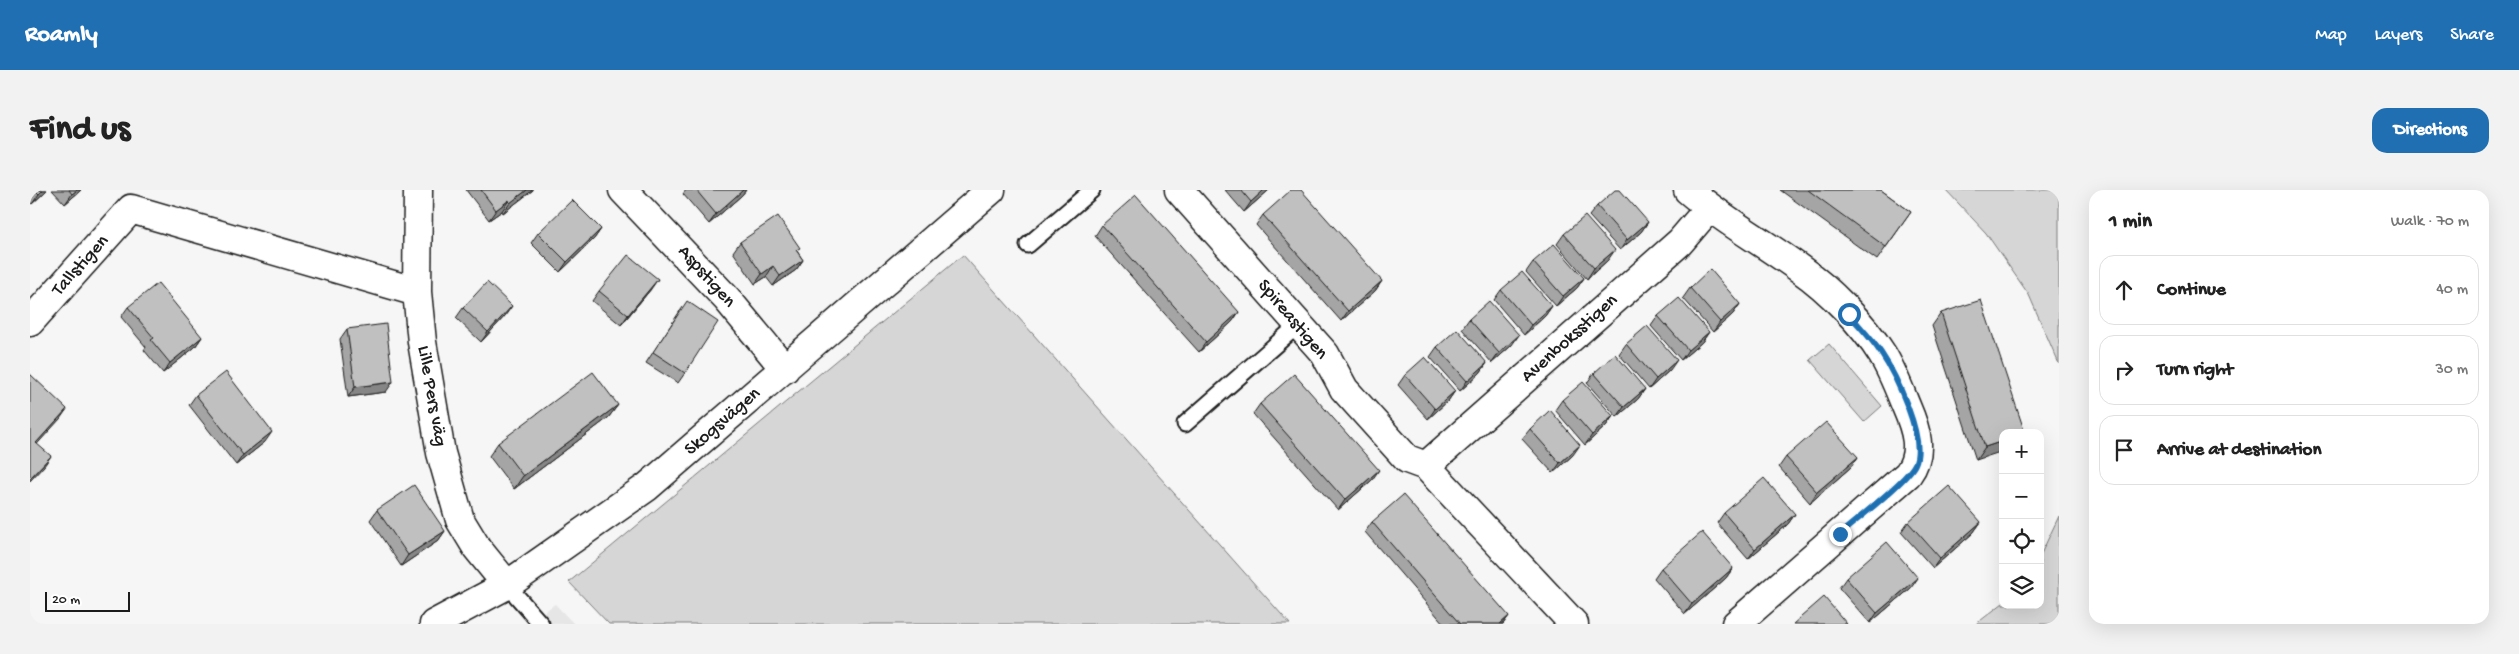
<!DOCTYPE html>
<meta charset="utf-8">
<style>
body{margin:0;font-family:"Gochi Hand",sans-serif;background:#f2f2f2;color:#222}
.controls{position:absolute;right:15px;bottom:15px;display:grid;overflow:hidden;border-radius:10px;box-shadow:0 5px 20px #0002}
.controls button{width:45px;height:45px;display:grid;place-items:center;padding:0;border:0;border-bottom:1px solid #e0e0e0;background:#fff;color:#222;font:25px sans-serif}
.scale{position:absolute;left:15px;bottom:12px;width:85px;box-sizing:border-box;padding-left:5px;border:2px solid #1c1c1c;border-top:0;font-size:14px;line-height:18px;white-space:nowrap;color:#1c1c1c;-webkit-text-stroke:4px #fff;paint-order:stroke}
.stop{position:absolute;width:15px;height:15px;margin:-11px;border:4px solid #1f6fb2;border-radius:50%;background:#fff}
.stop.end{background:#1f6fb2;border-color:#fff;box-shadow:0 1px 5px #0008}
.list{margin:0;padding:0;list-style:none}
h2{display:flex;justify-content:space-between;align-items:center;height:65px;margin:0;padding:0 20px;font-size:21px}
h2 small{font-size:16px;font-weight:400;color:#767676}
.list li{display:grid;grid-template-columns:32px 1fr auto;gap:15px;align-items:center;box-sizing:border-box;height:70px;margin:0 10px 10px;padding:0 10px;border:1px solid #e0e0e0;border-radius:15px}
.list b{display:block;font-size:19px;white-space:nowrap}
.list em{font-size:16px;font-style:normal;color:#767676}
.icon{flex:none;width:28px;height:28px;fill:none;stroke:currentColor;stroke-width:2;stroke-linecap:round;stroke-linejoin:round}
.map{position:relative;flex:none;width:2029px;height:434px;overflow:hidden;border-radius:15px}
header{display:flex;align-items:center;gap:30px;box-sizing:border-box;height:70px;padding:0 25px;background:#1f6fb2;color:#fff}
header strong{font-size:24px}
nav{display:flex;gap:28px;margin-inline-start:auto;font-size:18px}
.intro{display:flex;align-items:center;justify-content:space-between;box-sizing:border-box;height:120px;padding:0 30px}
h1{margin:0;font-size:35px}
.button{padding:12px 22px;border-radius:15px;background:#1f6fb2;color:#fff;font-size:18px;font-weight:700}
main{display:flex;gap:30px;padding:0 30px}
aside{flex:1;background:#fff;border-radius:15px;box-shadow:0 5px 20px #0002}
.map>svg:first-child{display:block}
.built{fill:#e6e6e6}
.green{fill:#d6d6d6;stroke:#797979}
.lines{fill:none;stroke-linecap:round;stroke-linejoin:round}
.service-casing{stroke:#1c1c1c;stroke-width:19}
.minor-casing{stroke:#1c1c1c;stroke-width:31}
.service{stroke:#fff;stroke-width:15}
.minor{stroke:#fff;stroke-width:28}
.wall{fill:#a5a5a5;stroke:#1c1c1c}
.shaded-wall{fill:#868686;stroke:#1c1c1c}
.building{fill:#c0c0c0;stroke:#1c1c1c}
.route{stroke:#1f6fb2;stroke-width:6}
.labels{text-anchor:middle;dominant-baseline:central;stroke-width:4.5;stroke-linejoin:round;paint-order:stroke}
.street-label{font-size:19px;fill:#1c1c1c;stroke:#fff}
</style>
<header>
<strong>Roamly</strong>
<nav><a>Map</a><a>Layers</a><a>Share</a></nav>
</header>
<div class="intro"><h1>Find us</h1><a class="button">Directions</a></div>
<main>
<div class="map">
<svg width="2029" height="434" viewBox="0 0 2029 434">
<rect width="100%" height="100%" fill="#f6f6f6"/>
<filter id="ink" filterUnits="userSpaceOnUse"><feTurbulence type="fractalNoise" baseFrequency=".02" numOctaves="2"/><feDisplacementMap in="SourceGraphic" scale="10" xChannelSelector="R" yChannelSelector="G"/><feConvolveMatrix kernelMatrix="1 2 1 2 8 2 1 2 1" color-interpolation-filters="sRGB"/></filter>
<g filter="url(#ink)">
<path class="built" d="M525,414L544,434H497Z"/>
<path class="green" d="M1916,0H2029V174L1999,105L1956,43Z
M933,65L1260,434H579L539,392Z
M1799,154L1852,216L1834,232L1780,170Z
M2029,326V434H1946L1973,413V415H2010V366Z"/>
<g class="lines">
<defs>
<path id="service" d="M998,55L1062,0
M1155,234L1268,135
M477,395L511,434"/>
<path id="minor" d="M388,0L387,102L392,152L411,263L430,330L447,358L477,395
M593,0L697,109L755,179
M1149,0L1295,164L1314,199L1377,269L1396,276L1544,434
M1658,0C1693,30 1733,52 1770,79C1799,99 1834,135 1852,164C1862,180 1869,199 1876,216C1886,239 1894,262 1878,284L1706,434
M0,132L101,19L387,102
M1396,276L1650,52L1679,18
M404,434L477,395L617,297L961,0"/>
</defs>
<use href="#service" class="service-casing"/>
<use href="#minor" class="minor-casing"/>
<use href="#service" class="service"/>
<use href="#minor" class="minor"/>
</g>
<path class="wall" d="M0,0H17L2,14L0,12Z
M22,0H51L35,14Z
M436,0H503L473,23L472,21L459,30Z
M656,0H716L712,5L679,34L653,4Z
M1195,0H1239L1214,22Z
M1750,0H1851L1881,22L1847,70Z
M1567,16L1618,32L1611,42L1590,60L1559,26Z
M1233,25L1352,91L1345,101L1311,131L1226,35Z
M1072,35L1209,122L1202,132L1169,162L1065,46Z
M571,39L564,49L530,82L501,53L508,43Z
M1534,44L1578,70L1557,89L1527,54Z
M710,52L767,61L773,70L766,80L743,96L736,87L725,94L703,62Z
M1503,72L1554,88L1547,98L1526,116L1496,82Z
M1660,98L1710,114L1703,124L1683,142L1653,108Z
M621,99L591,135L562,111L569,101Z
M1471,100L1522,116L1515,126L1494,145L1464,110Z
M98,117L172,147L165,157L133,183L114,160L116,157L91,127Z
M433,118L475,126L451,152L426,128Z
M650,121L655,183L648,193L616,173Z
M1911,123L1995,243L1946,270L1902,136Z
M1628,126L1679,142L1672,152L1651,170L1621,136Z
M1439,129L1482,155L1462,173L1432,139Z
M317,139L356,202L318,207L310,149Z
M1596,154L1640,180L1619,199L1589,164Z
M1407,157L1457,173L1450,183L1430,201L1400,167Z
M1564,183L1615,199L1608,209L1587,227L1557,193Z
M1375,185L1425,201L1418,211L1398,229L1368,195Z
M166,205L235,252L206,275L159,215Z
M1532,210L1583,226L1576,236L1555,255L1525,220Z
M1230,214L1342,290L1308,320L1223,224Z
M588,215L578,228L484,299L459,266L468,253Z
M1500,239L1543,265L1523,283L1492,249Z
M1756,267H1828L1821,277L1780,313L1749,277Z
M347,320L415,341L408,351L371,376L340,330Z
M1694,323L1765,324L1758,334L1718,369L1687,333Z
M1342,332L1479,426L1473,434H1414L1335,342Z
M1878,332H1951L1943,343L1903,378L1871,342Z
M1631,378H1703L1696,388L1655,424L1624,388Z
M1816,388L1881,398L1840,433L1809,398Z"/>
<path class="shaded-wall" d="M13,0H17L2,14L9,4Z
M47,0H51L35,14L42,4Z
M497,0H503L473,23L480,13Z
M713,0H716L712,5L679,34L686,24Z
M1234,0H1239L1214,22L1221,12Z
M479,10L472,21L459,30L466,20Z
M1618,32L1611,42L1590,60L1597,50Z
M571,39L564,49L530,82L537,72Z
M1585,60L1578,70L1557,89L1564,78Z
M773,70L766,80L743,96L750,86Z
M743,76L736,87L725,94L732,84Z
M1554,88L1547,98L1526,116L1533,106Z
M628,89L621,99L591,135L598,125Z
M1352,91L1345,101L1311,131L1318,121Z
M1710,114L1703,124L1683,142L1690,132Z
M482,116L475,126L451,152L458,142Z
M1522,116L1515,126L1494,145L1501,135Z
M1209,122L1202,132L1169,162L1176,152Z
M1679,142L1672,152L1651,170L1658,160Z
M1489,145L1482,155L1462,173L1469,163Z
M172,147L165,157L133,183L140,173Z
M1647,170L1640,180L1619,199L1626,189Z
M1457,173L1450,183L1430,201L1437,191Z
M363,192L356,202L318,207L325,197Z
M1615,199L1608,209L1587,227L1594,217Z
M1425,201L1418,211L1398,229L1405,219Z
M588,215L578,228L484,299L493,286Z
M37,219L30,229L0,262L6,253Z
M1583,226L1576,236L1555,255L1562,245Z
M242,242L235,252L206,275L213,265Z
M1973,251V261L1946,270L1955,257Z
M1550,255L1543,265L1523,283L1530,273Z
M21,266L14,276L0,291V289Z
M1828,267L1821,277L1780,313L1787,302Z
M1349,280L1342,290L1308,320L1315,310Z
M1765,324L1758,334L1718,369L1725,359Z
M1951,332L1943,343L1903,378L1910,368Z
M415,341L408,351L371,376L378,365Z
M1703,378L1696,388L1655,424L1662,414Z
M1888,388L1881,398L1840,433L1847,423Z
M1479,426L1473,434H1470Z"/>
<path class="building" d="M5,0H13L9,4Z
M39,0H47L42,4Z
M451,0H497L480,13L479,10L466,20Z
M666,0H713L686,24Z
M1211,0H1234L1221,12Z
M1261,0H1271L1352,91L1318,121L1233,25Z
M1585,0H1590L1618,32L1597,50L1567,16Z
M1778,0H1851L1881,22L1856,57Z
M1106,5L1209,122L1176,152L1072,35Z
M542,10L571,39L537,72L508,43Z
M748,26L770,58L766,60L773,70L750,86L743,76L732,84L710,52Z
M1555,26L1585,60L1564,78L1534,44Z
M1524,54L1554,88L1533,106L1503,72Z
M598,65L628,89L598,125L569,101Z
M1680,79L1710,114L1690,132L1660,98Z
M1492,82L1522,116L1501,135L1471,100Z
M457,92L482,116L458,142L433,118Z
M128,93L172,147L140,173L121,150L124,148L98,117Z
M1649,108L1679,142L1658,160L1628,126Z
M1951,110L1995,243H1973V251L1955,257L1911,123Z
M657,111L688,132L655,183L623,162Z
M1459,111L1489,145L1469,163L1439,129Z
M356,134L363,192L325,197L317,139Z
M1617,136L1647,170L1626,189L1596,154Z
M1427,139L1457,173L1437,191L1407,157Z
M1585,164L1615,199L1594,217L1564,183Z
M1395,167L1425,201L1405,219L1375,185Z
M196,182L242,242L213,265L166,205Z
M563,182L588,215L493,286L468,253Z
M0,184L37,219L6,253L21,266L1,287L0,286Z
M1264,184L1349,280L1315,310L1230,214Z
M1553,192L1583,226L1562,245L1532,210Z
M1520,220L1550,255L1530,273L1500,239Z
M1796,232L1828,267L1787,302L1756,267Z
M1734,288L1765,324L1725,359L1694,323Z
M384,295L415,341L378,365L347,320Z
M1919,296L1951,332L1910,368L1878,332Z
M1373,305L1479,426L1470,434H1430L1342,332Z
M1672,342L1703,378L1662,414L1631,378Z
M1857,352L1888,388L1847,423L1816,388Z
M1794,407L1817,434H1763Z"/>
</g>
<g class="lines" filter="url(#ink)">
<path class="route" d="M1810,344C1826,330 1878,290 1885,274C1897,249 1865,184 1851,163C1842,149 1830,137 1819,124"/>
</g>
<g class="labels">
<g class="street-label">
<text transform="translate(51 76) rotate(-48)">Tallstigen</text>
<text transform="translate(676 87) rotate(48)">Aspstigen</text>
<text transform="translate(1262 130) rotate(50)">Spireastigen</text>
<text transform="translate(1540 149) rotate(-42)">Avenboksstigen</text>
<text transform="translate(401 206) rotate(80)">Lille Pers väg</text>
<text transform="translate(693 232) rotate(-41)">Skogsvägen</text>
</g>
</g>
</svg>
<div class="controls">
<button>+</button>
<button>−</button>
<button><svg class="icon" aria-label="locate" viewBox="0 0 24 24"><circle cx="12" cy="12" r="6"/><path d="M12 2v4M12 18v4M2 12h4M18 12h4"/></svg></button>
<button><svg class="icon" aria-label="layers" viewBox="0 0 24 24"><path d="M12 4l9 5-9 5-9-5zM3 14l9 5 9-5"/></svg></button>
</div>
<div class="scale">20 m</div>
<div class="stop" style="left:1819px;top:124px"></div>
<div class="stop end" style="left:1810px;top:344px"></div>
</div>
<aside>
<h2>1 min<small>Walk · 70 m</small></h2>
<ul class="list">
<li><svg class="icon" aria-label="ahead" viewBox="0 0 24 24"><path d="M12 20V5M6 11l6-6 6 6"/></svg><div><b>Continue</b></div><em>40 m</em></li>
<li><svg class="icon" aria-label="right" viewBox="0 0 24 24"><path d="M7 20v-9h11M14 6l5 5-5 5"/></svg><div><b>Turn right</b></div><em>30 m</em></li>
<li><svg class="icon" aria-label="arrive" viewBox="0 0 24 24"><path d="M6 21V4h12l-3 4 3 4H6"/></svg><div><b>Arrive at destination</b></div></li>
</ul>
</aside>
</main>
